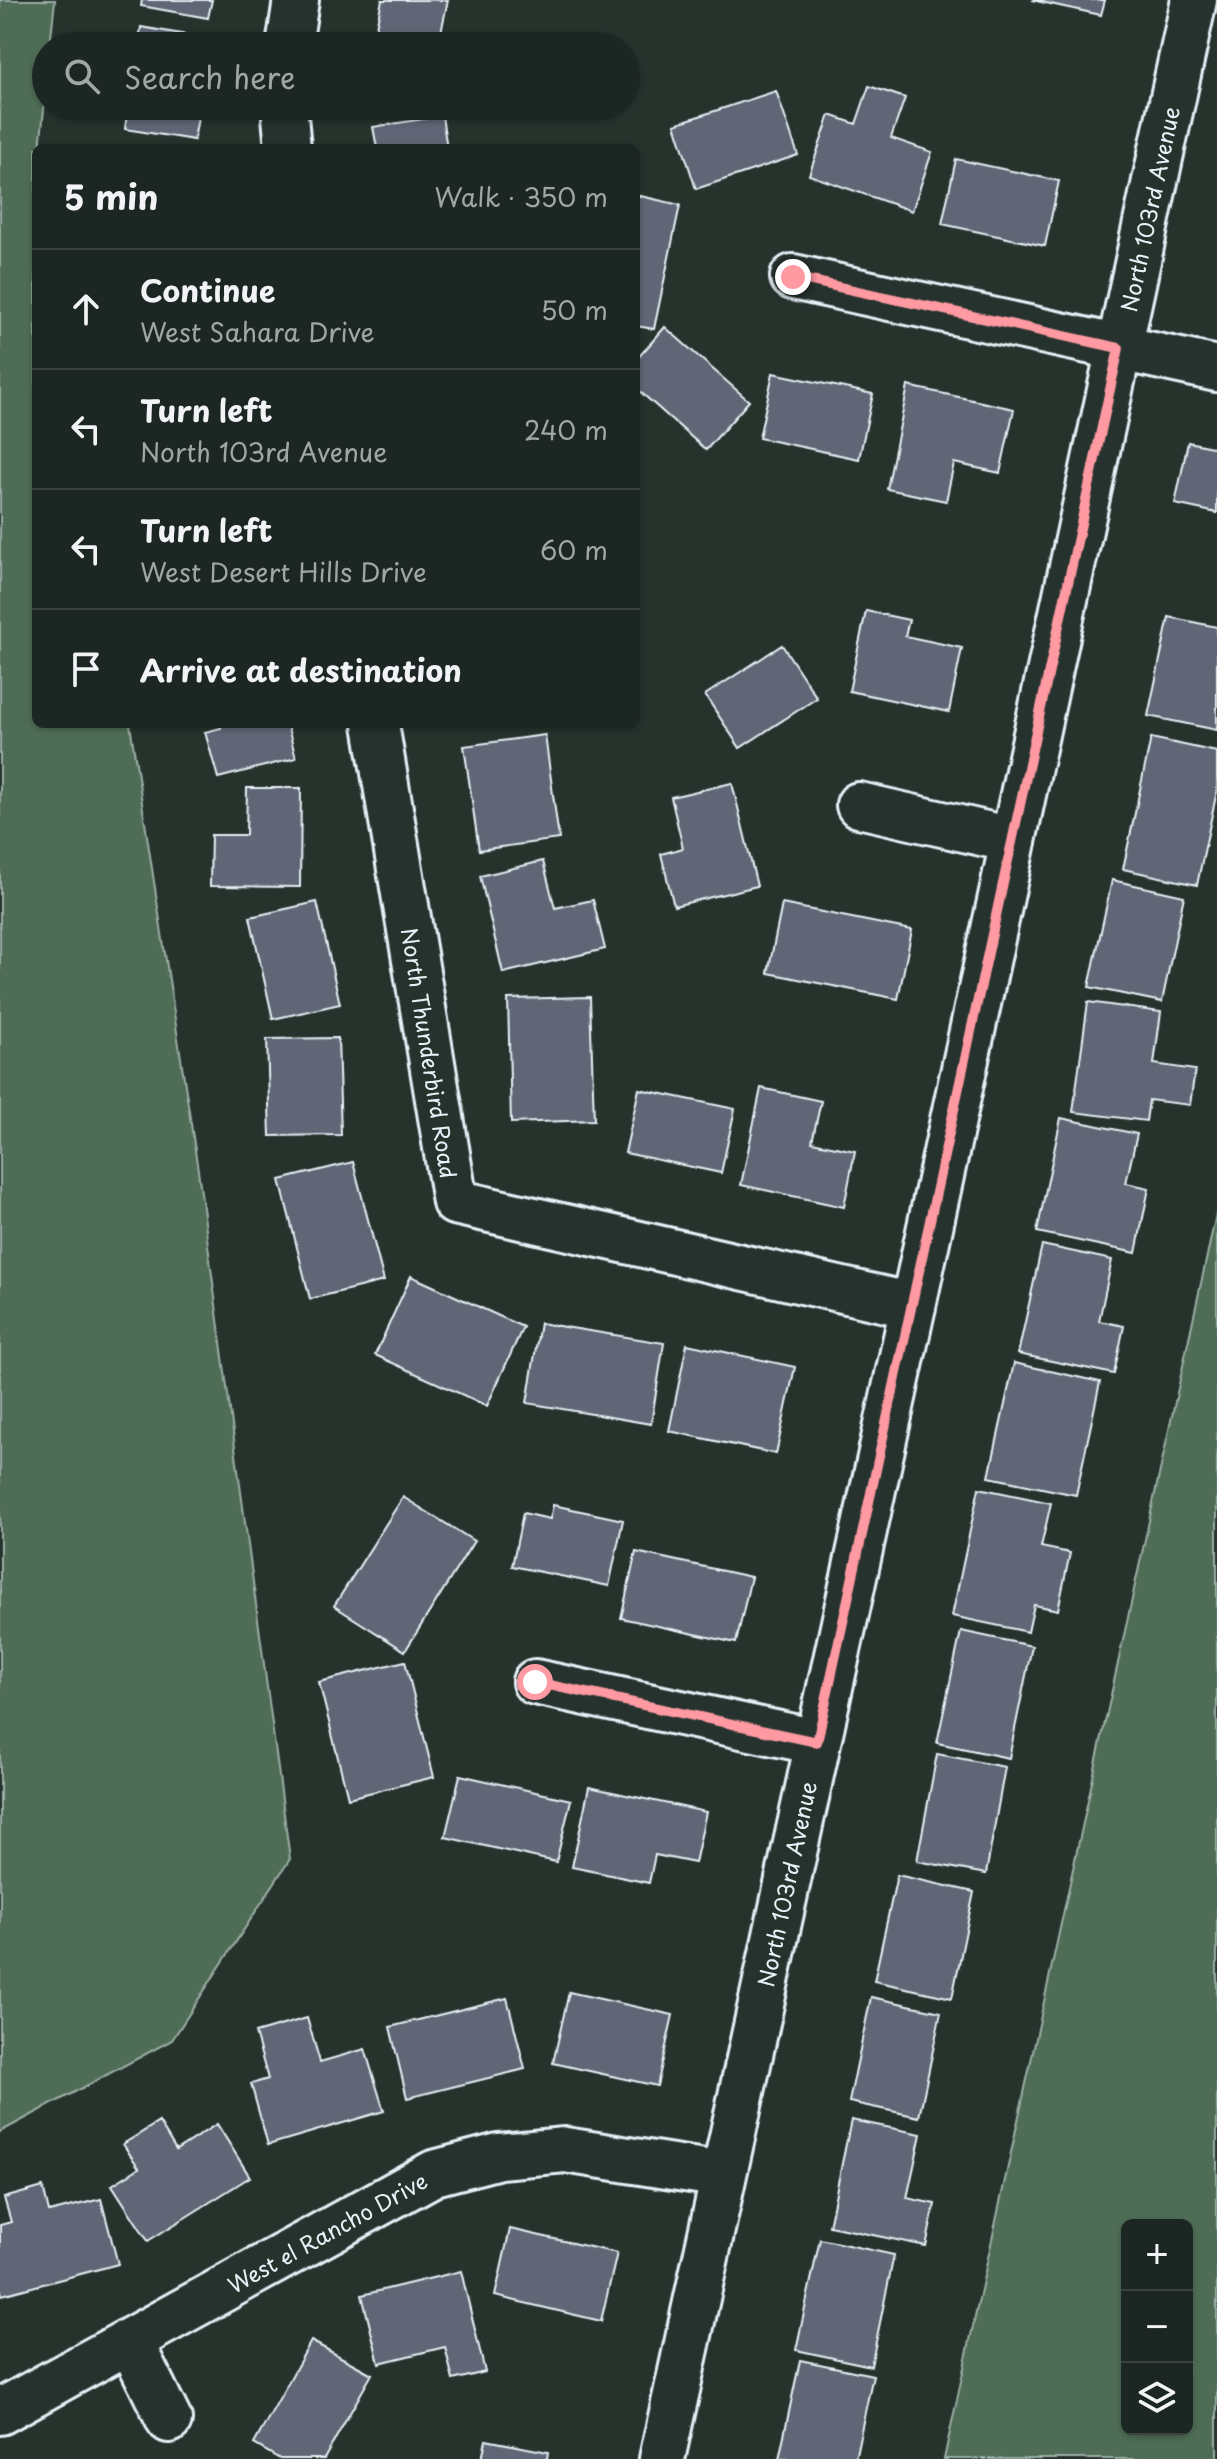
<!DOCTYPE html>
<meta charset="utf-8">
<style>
body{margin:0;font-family:"Playpen Sans",sans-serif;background:#29322f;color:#f1f3f6}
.controls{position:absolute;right:24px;bottom:24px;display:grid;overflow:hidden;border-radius:12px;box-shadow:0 2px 6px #0004}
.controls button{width:72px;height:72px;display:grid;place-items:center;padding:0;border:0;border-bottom:2px solid #3a4340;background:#1c2622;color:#f1f3f6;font:40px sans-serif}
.stop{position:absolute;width:24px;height:24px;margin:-18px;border:6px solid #ff9aa2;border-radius:50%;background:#fff}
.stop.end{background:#ff9aa2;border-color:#fff;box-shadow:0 2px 8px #0008}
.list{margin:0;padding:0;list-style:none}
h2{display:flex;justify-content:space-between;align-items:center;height:104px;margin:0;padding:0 32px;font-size:34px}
h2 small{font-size:26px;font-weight:400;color:#a0a5a5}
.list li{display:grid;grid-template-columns:52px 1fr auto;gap:24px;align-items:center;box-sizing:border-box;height:120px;padding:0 32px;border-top:2px solid #3a4340}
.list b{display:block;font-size:30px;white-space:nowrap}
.list p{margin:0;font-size:26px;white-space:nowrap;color:#a0a5a5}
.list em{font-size:26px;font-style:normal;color:#a0a5a5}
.icon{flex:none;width:44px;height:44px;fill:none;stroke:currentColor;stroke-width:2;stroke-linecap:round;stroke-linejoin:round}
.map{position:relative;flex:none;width:1217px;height:2459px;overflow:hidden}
.search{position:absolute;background:#1c2622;box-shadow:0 2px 6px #0004;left:32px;top:32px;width:608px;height:88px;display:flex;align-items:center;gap:20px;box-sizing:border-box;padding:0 28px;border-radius:44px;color:#a0a5a5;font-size:30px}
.panel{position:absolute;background:#1c2622;box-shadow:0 2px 6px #0004;left:32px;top:144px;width:608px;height:584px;border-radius:12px}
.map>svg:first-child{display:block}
.green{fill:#506d56;stroke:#9cafa7;stroke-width:2;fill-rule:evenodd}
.building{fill:#616674;stroke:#e8f1f8;stroke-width:2}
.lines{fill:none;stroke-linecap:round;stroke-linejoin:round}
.minor-casing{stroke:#e8f1f8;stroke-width:50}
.tertiary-casing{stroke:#e8f1f8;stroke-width:50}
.minor{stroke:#26332d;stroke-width:44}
.tertiary{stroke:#26332d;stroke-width:44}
.route{stroke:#ff9aa2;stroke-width:10}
.labels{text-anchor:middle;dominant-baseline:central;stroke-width:8;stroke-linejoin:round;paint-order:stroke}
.street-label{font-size:22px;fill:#e8f1f8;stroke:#26332d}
</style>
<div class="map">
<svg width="1217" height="2459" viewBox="0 0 1217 2459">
<rect width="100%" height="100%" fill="#26332d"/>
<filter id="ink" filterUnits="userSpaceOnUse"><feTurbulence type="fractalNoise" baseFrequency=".0125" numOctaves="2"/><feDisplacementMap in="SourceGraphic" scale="16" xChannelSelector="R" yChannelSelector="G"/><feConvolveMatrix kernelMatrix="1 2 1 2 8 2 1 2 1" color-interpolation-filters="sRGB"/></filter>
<g filter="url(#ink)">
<path class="green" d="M0,0H55L50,46H46V90L40,148H36V724H130L198,1170L290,1859L172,2040L0,2132Z
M1217,1210V2459H944ZM1127,2225H1187V2429H1127Z"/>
<path class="building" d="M142,0H212L208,18L141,6Z
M382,0H448L438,46H372Z
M1032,0H1105L1101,15Z
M141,27L211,39L209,46H138Z
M869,86L905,98L891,138L932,152L912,211L809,175L830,115L856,124Z
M776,91L798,155L696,189L675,124Z
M128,106H200L194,140L125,129Z
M442,116L447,148H377L373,127Z
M956,159L1059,181L1045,246L942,224Z
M636,195L680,205L654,329L636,326Z
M665,327L749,401L706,450L636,388V360Z
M773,373L873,394L859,459L759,438Z
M908,386L1014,409L1000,473L954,463L946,501L887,489Z
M1188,442L1217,448V513L1175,504Z
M866,611L909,620L905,636L962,648L949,712L849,691Z
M1169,617L1217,627V730L1148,716Z
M782,645L817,698L740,748L705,695Z
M220,724H287L296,758L218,778L205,732L221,728Z
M545,735L559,839L479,850L464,746Z
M1151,738L1217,752V791L1197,885L1123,869Z
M732,783L757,886L674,906L661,854L683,848L671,797Z
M247,788H301L300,887L210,886L211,835H246Z
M543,861L555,908L593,900L605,949L503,973L480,876Z
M1112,880L1184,896L1162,1002L1089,987Z
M317,902L340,1004L273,1019L250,917Z
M782,904L912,930L898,999L768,973Z
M590,997L594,1120L511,1123L508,999Z
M1088,1002L1161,1012L1154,1064L1195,1070L1190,1105L1149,1100L1146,1121L1073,1112Z
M338,1038L341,1135L270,1136L267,1039Z
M761,1088L821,1101L812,1142L855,1151L844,1207L741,1185Z
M639,1089L735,1109L721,1173L625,1153Z
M1061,1118L1137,1134L1126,1183L1149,1188L1136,1253L1037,1232Z
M353,1162L384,1281L310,1299L280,1180Z
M1042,1245L1112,1260L1099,1321L1124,1326L1114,1374L1018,1354Z
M411,1276L523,1327L487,1406L375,1355Z
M540,1323L664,1343L651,1424L527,1403Z
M687,1344L795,1367L776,1454L669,1431Z
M1014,1363L1100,1382L1076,1495L989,1477Z
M979,1488L1051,1503L1041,1547L1070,1553L1058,1610L1034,1605L1028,1632L952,1616Z
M403,1497L474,1541L405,1651L334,1606Z
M553,1505L623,1520L609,1586L512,1566L523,1513L550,1519Z
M636,1552L751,1577L736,1643L621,1618Z
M961,1631L1032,1646L1009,1758L937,1743Z
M405,1661L434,1777L348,1798L319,1682Z
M937,1754L1005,1767L986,1874L917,1861Z
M460,1775L571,1800L556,1862L445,1837Z
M589,1787L706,1812L695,1863L655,1855L649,1883L572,1867Z
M897,1875L974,1892L952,1998L874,1981Z
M569,1992L673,2015L657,2086L553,2063Z
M871,1997L941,2012L919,2117L849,2102Z
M507,1998L525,2069L407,2098L390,2027Z
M307,2018L320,2062L365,2049L384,2111L268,2145L251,2084L268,2079L255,2033Z
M851,2120L921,2134L907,2198L935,2204L926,2246L829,2226Z
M159,2122L176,2150L217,2124L250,2177L148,2241L112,2185L139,2168L123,2144Z
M43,2187L49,2212L101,2199L118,2264L2,2295L0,2287V2225L11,2222L4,2198Z
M510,2229L617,2253L601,2321L495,2296Z
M820,2239L894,2255L871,2366L796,2350Z
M461,2271L485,2372L453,2380L445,2347L379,2363L362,2295Z
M311,2341L372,2374L324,2459H280L254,2444Z
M800,2360L873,2375L855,2459H779Z
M486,2440L548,2452L547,2459H482Z"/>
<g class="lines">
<defs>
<path id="minor" d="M289,46L296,0
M284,106L288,148
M793,277L1217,369
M376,724L455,1202L913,1306
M859,805L1012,840
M535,1682L817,1742
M130,2341L169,2420
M0,2412L434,2173L499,2156L565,2150L723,2175"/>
<path id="tertiary" d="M662,2459L913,1306L1194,0"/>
</defs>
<use href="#minor" class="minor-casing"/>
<use href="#tertiary" class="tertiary-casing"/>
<use href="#minor" class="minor"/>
<use href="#tertiary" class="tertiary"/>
</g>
</g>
<g class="lines" filter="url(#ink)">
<path class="route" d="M535,1682L817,1742L1119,348L793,277"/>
</g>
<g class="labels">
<g class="street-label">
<text transform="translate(1149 209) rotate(-78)">North 103rd Avenue</text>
<text transform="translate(430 1053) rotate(81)">North Thunderbird Road</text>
<text transform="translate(786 1884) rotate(-78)">North 103rd Avenue</text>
<text transform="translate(327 2232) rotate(-29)">West el Rancho Drive</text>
</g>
</g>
</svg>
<div class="controls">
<button>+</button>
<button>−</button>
<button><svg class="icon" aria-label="layers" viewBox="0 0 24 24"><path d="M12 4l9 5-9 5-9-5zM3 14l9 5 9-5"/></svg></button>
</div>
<div class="stop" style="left:535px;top:1682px"></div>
<div class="stop end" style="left:793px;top:277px"></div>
<div class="search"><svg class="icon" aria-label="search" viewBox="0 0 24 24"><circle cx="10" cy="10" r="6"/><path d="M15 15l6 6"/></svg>Search here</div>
<section class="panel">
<h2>5 min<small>Walk · 350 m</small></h2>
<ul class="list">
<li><svg class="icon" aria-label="ahead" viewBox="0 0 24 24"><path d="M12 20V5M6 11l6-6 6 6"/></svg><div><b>Continue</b><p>West Sahara Drive</p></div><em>50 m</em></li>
<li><svg class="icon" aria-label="left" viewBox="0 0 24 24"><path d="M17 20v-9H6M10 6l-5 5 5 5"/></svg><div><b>Turn left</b><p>North 103rd Avenue</p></div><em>240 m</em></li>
<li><svg class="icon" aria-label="left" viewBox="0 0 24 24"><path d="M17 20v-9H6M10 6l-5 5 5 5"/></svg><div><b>Turn left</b><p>West Desert Hills Drive</p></div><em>60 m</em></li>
<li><svg class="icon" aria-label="arrive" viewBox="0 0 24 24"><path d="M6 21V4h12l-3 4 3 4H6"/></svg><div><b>Arrive at destination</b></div></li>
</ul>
</section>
</div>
